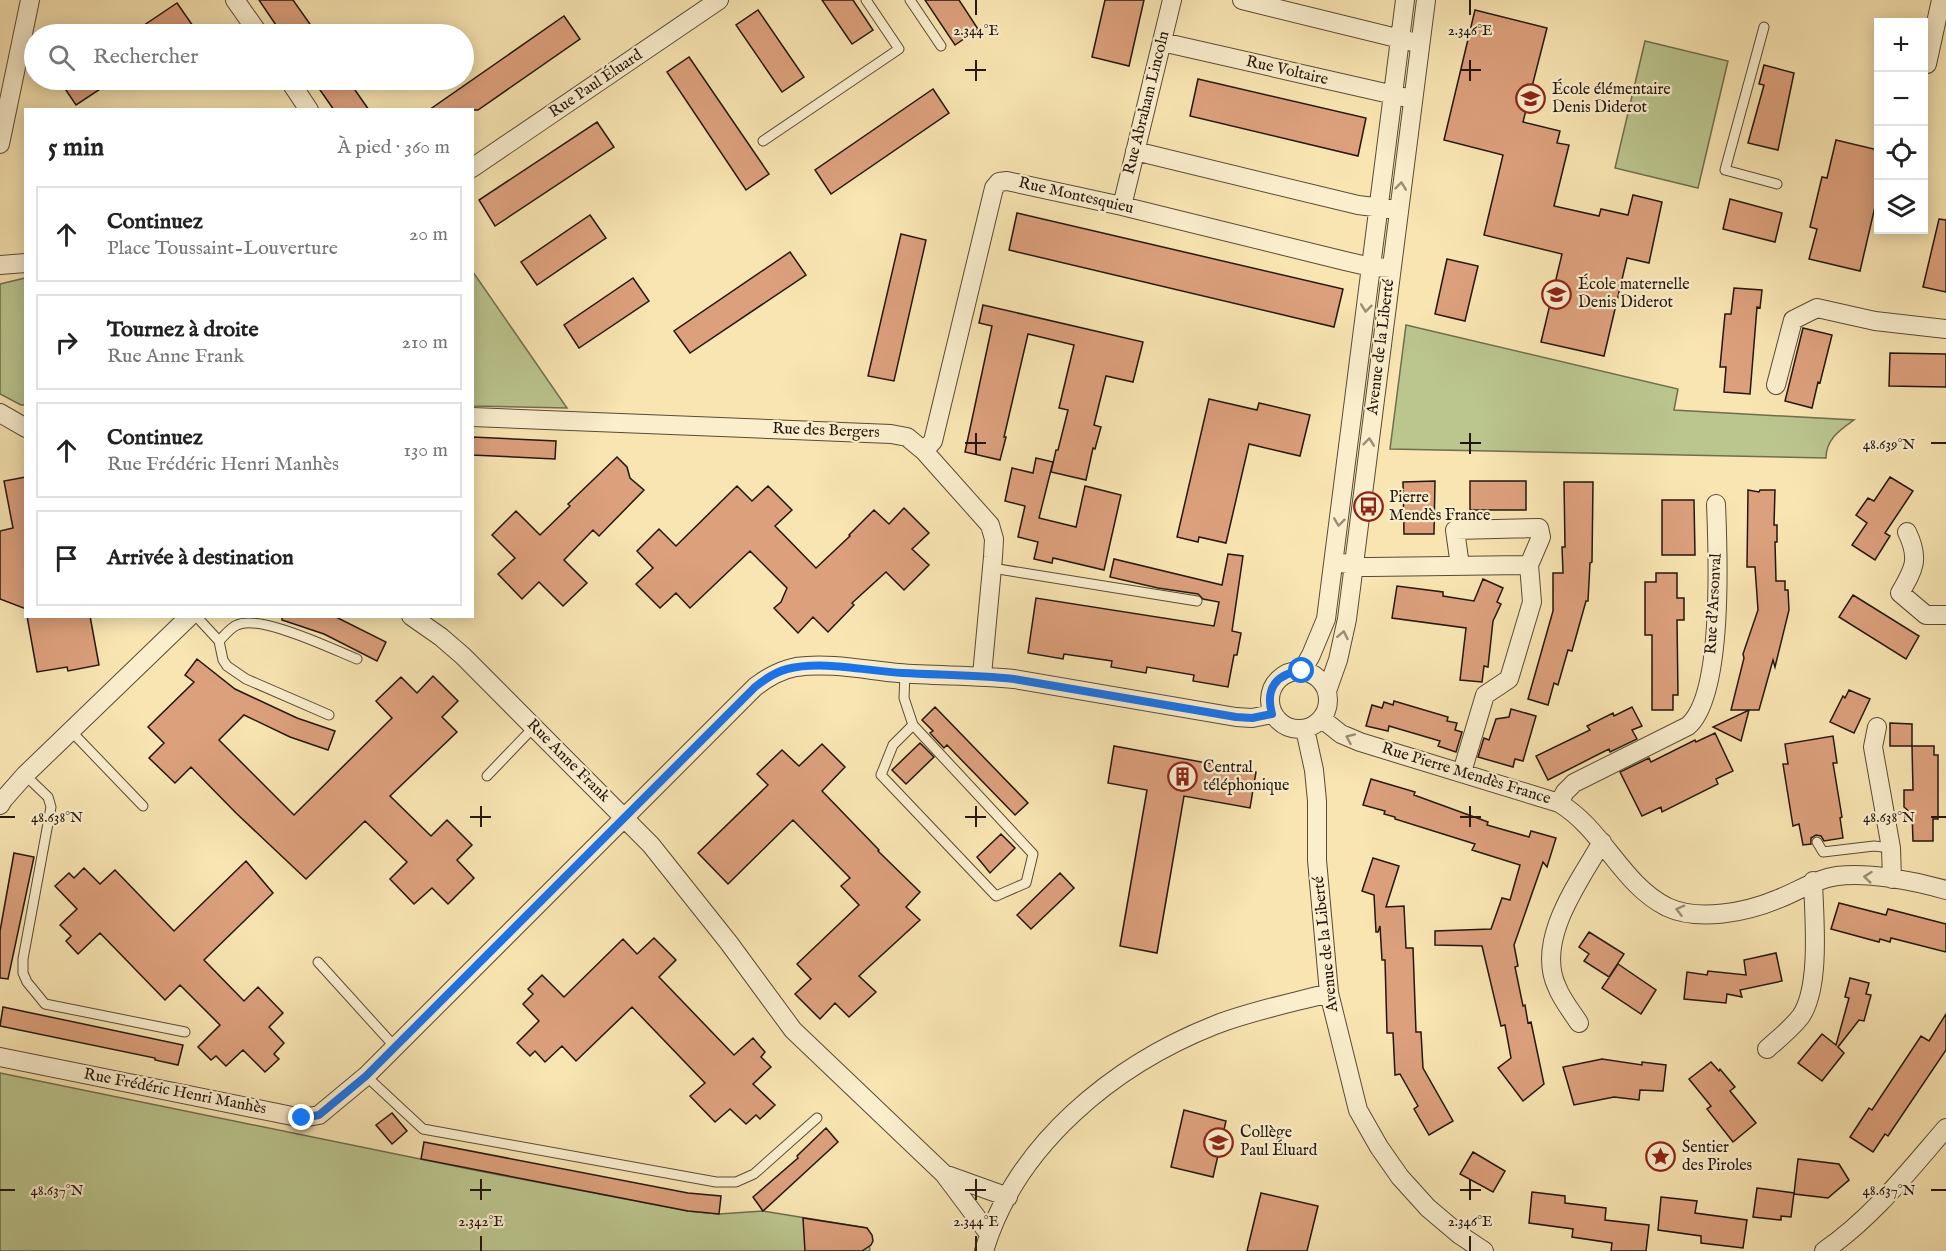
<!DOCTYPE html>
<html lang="fr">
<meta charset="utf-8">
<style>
body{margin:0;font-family:"IM FELL English",serif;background:#f6f6f6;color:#222}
.controls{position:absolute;right:18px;top:18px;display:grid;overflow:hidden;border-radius:0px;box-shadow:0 3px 15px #0003}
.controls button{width:54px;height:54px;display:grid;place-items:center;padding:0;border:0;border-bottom:2px solid #e0e0e0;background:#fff;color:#222;font:30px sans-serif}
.stop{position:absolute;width:18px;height:18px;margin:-14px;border:4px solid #1a73e8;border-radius:50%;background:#fff}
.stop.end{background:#1a73e8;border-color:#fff;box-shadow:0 2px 6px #0008}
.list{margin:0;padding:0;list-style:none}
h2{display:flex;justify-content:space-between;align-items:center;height:78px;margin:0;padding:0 24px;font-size:26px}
h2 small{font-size:20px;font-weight:400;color:#767676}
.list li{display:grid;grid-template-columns:39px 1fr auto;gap:18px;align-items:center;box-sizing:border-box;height:96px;margin:0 12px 12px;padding:0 12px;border:2px solid #e0e0e0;border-radius:0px}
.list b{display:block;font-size:22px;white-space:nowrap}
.list p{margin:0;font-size:20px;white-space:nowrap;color:#767676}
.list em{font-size:20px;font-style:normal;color:#767676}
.icon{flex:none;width:33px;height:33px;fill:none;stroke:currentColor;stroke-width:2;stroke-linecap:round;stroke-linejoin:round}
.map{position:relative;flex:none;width:1946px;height:1251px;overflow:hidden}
.search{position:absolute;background:#fff;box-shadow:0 3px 15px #0003;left:24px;top:24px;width:450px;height:66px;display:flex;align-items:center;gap:15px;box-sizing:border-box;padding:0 21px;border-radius:33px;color:#767676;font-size:22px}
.panel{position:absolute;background:#fff;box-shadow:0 3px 15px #0003;left:24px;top:108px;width:450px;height:510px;border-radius:0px}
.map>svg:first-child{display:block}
.green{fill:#bbc58e;stroke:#706e4e;stroke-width:1.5}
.building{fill:#dca07c;stroke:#25160d;stroke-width:1.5}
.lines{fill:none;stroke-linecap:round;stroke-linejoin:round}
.lane-casing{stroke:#5a4a36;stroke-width:11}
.street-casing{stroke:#5a4a36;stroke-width:20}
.lane{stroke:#faeecd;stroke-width:9}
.street{stroke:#faeecd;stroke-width:18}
.oneway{stroke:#9a8d77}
.route{stroke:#1a73e8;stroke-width:8}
.ticks{fill:none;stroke:#25160d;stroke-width:2}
.labels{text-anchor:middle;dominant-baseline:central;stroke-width:4.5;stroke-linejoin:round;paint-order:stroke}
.street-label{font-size:16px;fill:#25160d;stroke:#faeecd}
.poi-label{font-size:16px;fill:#25160d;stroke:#faeecd;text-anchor:start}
.ticks-label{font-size:15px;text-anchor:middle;fill:#25160d;stroke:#faeecd;stroke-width:4.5;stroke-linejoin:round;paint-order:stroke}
</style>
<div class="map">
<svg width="1946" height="1251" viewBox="0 0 1946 1251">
<rect width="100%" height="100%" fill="#f8e5b2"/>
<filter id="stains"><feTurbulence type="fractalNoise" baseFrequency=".00333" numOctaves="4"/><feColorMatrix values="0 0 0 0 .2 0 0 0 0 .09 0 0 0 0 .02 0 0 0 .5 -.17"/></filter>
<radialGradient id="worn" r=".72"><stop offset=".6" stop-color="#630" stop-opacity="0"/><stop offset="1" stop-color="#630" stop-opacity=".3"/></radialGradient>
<path class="green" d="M1645,41L1728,61L1698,188L1615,168Z
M472,272H473L567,408L473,406Z
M25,278L26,405H21L0,394V284Z
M1406,325L1678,389L1674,410L1854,420C1840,430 1826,439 1826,458L1390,449Z
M0,1073L469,1169L688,1211L719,1214L763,1211L867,1228L870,1251H0Z"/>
<path class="building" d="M259,0H293L317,34H282Z
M822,0H853L873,30L852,44Z
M925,0H959L978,29L955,45Z
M1105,0H1144L1129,66L1092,57Z
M177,3L193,26L180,34H131Z
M758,10L804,77L782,92L736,25Z
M1475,10L1547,28L1523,122L1560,131L1557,143L1569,145L1554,206L1599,216L1601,209L1628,215L1633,195L1662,202L1649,263L1627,258L1604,356L1541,342L1562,254L1484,235L1503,155L1444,140Z
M564,16L580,39L478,110H429Z
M689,57L769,174L746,190L667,72Z
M1764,65L1794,73L1778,150L1748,143L1764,85L1759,84Z
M1198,79L1366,118L1358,156L1190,116Z
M59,80H114L76,105Z
M313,80H348L369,110H334Z
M933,89L949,113L831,194L815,170Z
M597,122L614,147L495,226L479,200Z
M1836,140L1878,150V194L1860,271L1809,259L1817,229L1810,227L1822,177L1827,178Z
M1730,199L1782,213L1775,242L1723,229Z
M1017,213L1343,289L1334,327L1009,250Z
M590,215L606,238L537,285L521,262Z
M1939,219L1946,220V292L1923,287Z
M901,234L926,240L894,381L868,376Z
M790,252L806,275L690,353L674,331Z
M1447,259L1478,266L1465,321L1435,314Z
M633,278L649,301L579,348L564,325Z
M1734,288L1762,290L1760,308L1757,307L1750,394L1724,392L1726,367H1720L1725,314H1731Z
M983,305L1143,342L1133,382L1106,376L1094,425L1101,427L1095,449L1093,448L1086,480L1051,472L1056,450H1058L1068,410L1059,408L1074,345L1028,334L1004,437H1006L1000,460L965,452L992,326L979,323Z
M1803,328L1832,335L1820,383L1818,382L1812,408L1785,401Z
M1890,353L1946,354V387L1889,386Z
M1209,399L1257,410L1259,403L1310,415L1300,456L1249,444L1226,543L1199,537L1198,542L1177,537Z
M472,437L556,441L555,459L472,455Z
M617,457L627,467L630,478L644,490L599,536L593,530L564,560L587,583L563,606L539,582L522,599L498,574L515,558L492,535L516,511L540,535L570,506L568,504Z
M1036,458L1053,462L1039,518L1076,527L1085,486L1121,495L1104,570L1053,558L1052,563L1034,559L1038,542L1018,537L1025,506L1005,501L1012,468L1033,473Z
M26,477V609L0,599V531L13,528L4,481Z
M1890,477L1913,491L1885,533L1890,536L1875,560L1852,545L1867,523L1856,515L1868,498L1874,501Z
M1435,481L1434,534H1404L1403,482Z
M1470,481H1526V510H1470Z
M1564,482H1593L1592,562L1590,563L1588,601H1586L1572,651L1568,650L1558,685L1554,683L1548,705L1528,699L1553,611V573H1563L1562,547H1565Z
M737,486L752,501L768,486L792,510L775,526L816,568L850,536L849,535L874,510L889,524L904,508L929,533L912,549L929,565L904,590L886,572L852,603L854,605L828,632L813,617L798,633L774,608L781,602L787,588L750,551L690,608L676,593L660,608L636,584L653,568L637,551L659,529L676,546Z
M1748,490L1759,492L1760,490H1775L1774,525H1777V542H1775L1776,581H1785V590H1788L1789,610L1775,667L1773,660L1759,710H1731L1744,658L1743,654L1758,610L1755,567H1747Z
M1662,500H1694L1695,555H1662Z
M1228,554L1243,556L1232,631L1241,633L1237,655H1234L1228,687L1193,681L1194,675L1147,667L1146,673L1111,667L1112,661L1064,654L1063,659L1028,653L1036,598L1214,626L1219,602L1203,599L1198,594L1158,588L1110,577L1114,559L1222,585Z
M1656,573H1677V598H1684V620H1677L1678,695H1673V710H1652V635H1645V582H1656Z
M1483,579L1503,588L1497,602L1501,604L1493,621L1488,667L1484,666L1482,682L1460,680L1466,628L1392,618L1397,586L1443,592V596L1474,601Z
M1853,595L1919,636L1906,659L1839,617Z
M27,616H90L99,665L68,671L67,667L37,672Z
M282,616H334L386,642L377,661L324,634L282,620Z
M197,659L235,689L297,718L335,731L328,750L290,737L244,715L219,740L294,815L392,718L376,701L401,677L417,693L433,676L458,701L442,717L457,732L390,796L431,836L447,820L472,845L457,860L474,878L448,904L432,888L414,904L390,879L407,862L365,821L306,879L236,813L191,767L175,783L149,758L164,743L148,727L194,682L185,675Z
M1849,690L1870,699L1854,733L1830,722L1843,696L1845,698Z
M1394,701L1448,717L1447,721L1457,723L1455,730L1462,732L1456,752L1438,746L1440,741L1389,726L1388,731L1366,726L1372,705L1382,708L1384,702L1393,705Z
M935,707L1028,803L1015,815L947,745L944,748L930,733L933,731L922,720Z
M1632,707L1642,726L1632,730L1637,739L1610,752L1609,749L1601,753L1548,780L1536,756L1590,730L1587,726L1613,713L1614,716Z
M1511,709L1536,716L1523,761L1515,759L1513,767L1478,757L1484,738L1489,740L1496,719L1509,717Z
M1749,710L1741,741L1713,727Z
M1890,723L1912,724V746H1890Z
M1715,733L1733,771L1716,779L1718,784L1662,812L1661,807L1642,816L1620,772L1649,758L1651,762L1695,740L1696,742Z
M1833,736L1837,763H1833L1842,817L1840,818L1843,838L1824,841L1821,836L1816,835L1811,838V844L1803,845L1799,824L1793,826L1783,764H1788L1785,744Z
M920,743L934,757L906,784L892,770Z
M822,744L845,767L822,791L879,850L878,851L920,892L906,907L920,920L859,976L876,992L849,1017L835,1003L820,1019L795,994L811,979L797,964L859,905L841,886L850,878L793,820L728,884L698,853L768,785L757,774L782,750L799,766Z
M1114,746L1256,772L1250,808L1184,796L1157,953L1120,946L1147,790L1108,783Z
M1912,746H1934V755H1938V819H1933V841H1913L1912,814L1904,807V790H1913Z
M1371,779L1415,792L1414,795L1488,822L1487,825L1529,837L1531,831L1556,838L1547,867L1543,862L1514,945L1518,966L1515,967L1523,1006L1525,1005L1528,1023L1531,1022L1544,1084L1523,1101L1498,1068L1511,1058L1505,1025L1501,1026L1482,946L1435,945V931L1491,929L1502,898L1510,900L1520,865L1472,850L1475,844L1395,819V817L1384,814L1385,811L1363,805Z
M1001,834L1015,848L990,873L977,857Z
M14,853L34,857L8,979L0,978V931Z
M1373,858L1399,866L1386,907L1404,906L1406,948H1413L1416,1032H1421L1423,1068L1453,1121L1429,1135L1414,1109L1418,1106L1400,1074L1395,1075L1393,1033H1387L1385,960H1382L1380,926L1378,932H1376L1374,895L1362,891Z
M246,861L273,893L204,960L244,1001L258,987L283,1013L269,1027L284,1043L274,1054L279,1059L265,1072L243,1050L226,1066L216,1056L211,1060L198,1047L220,1025L180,985L165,1000L100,933L78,954L66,941L71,936L60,925L77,909L55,886L69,873L74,878L84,868L100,884L115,870L174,931Z
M1060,873L1074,888L1031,929L1017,915Z
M1839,903L1886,915L1888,909L1946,924V952L1891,938L1890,942L1880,939L1879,942L1831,929Z
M1589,932L1624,954L1609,977L1584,961L1589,954L1579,947Z
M654,938L676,960L659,977L734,1055L753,1038L765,1052L761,1057L771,1067L753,1084L775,1105L760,1119L756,1115L746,1124L730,1109L715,1122L690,1096L705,1083L632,1007L576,1061L562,1046L545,1062L535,1051L530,1056L517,1043L539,1021L523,1004L533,994L528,989L542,975L564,997L623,939L637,954Z
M1776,953L1782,981L1740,990L1742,997L1727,994L1726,1003L1684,999L1687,972L1707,975L1708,971L1746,975L1744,960Z
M1618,964L1656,990L1641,1014L1602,988Z
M1850,978L1869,983L1866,994L1871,995L1864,1021L1859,1020L1838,1047L1844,1053L1822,1081L1798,1063L1822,1034L1836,1045L1849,998L1845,997Z
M3,1007L183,1045L178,1065L155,1060V1058L0,1026Z
M1946,1014V1050L1888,1136L1885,1134L1873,1152L1850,1137L1869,1108L1872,1110L1921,1036L1929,1041Z
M1602,1059L1642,1065V1062L1666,1065L1663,1091L1640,1090L1639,1100L1614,1097L1574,1105L1563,1067Z
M1711,1062L1719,1071L1720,1069L1735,1087L1730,1091L1756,1123L1733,1142L1707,1109L1711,1106L1689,1079Z
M1184,1110L1226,1121L1213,1177L1171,1167Z
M392,1113L407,1131L392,1144L376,1125Z
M826,1128L838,1142L763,1211L753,1197L798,1158L797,1156Z
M424,1142L688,1193L721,1196L719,1214L688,1211L421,1159Z
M1473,1152L1505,1171L1493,1192L1460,1174Z
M1798,1159L1839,1164L1849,1180L1828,1198L1794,1194Z
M1757,1188L1794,1193L1791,1217L1781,1216V1220L1753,1217Z
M1532,1192L1565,1196V1203L1606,1208L1605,1220L1649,1225L1646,1251H1611L1612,1243L1572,1237L1573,1229L1529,1223Z
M1261,1193L1318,1206L1307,1251H1247Z
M1661,1197L1697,1201L1695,1213L1747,1220L1743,1248L1701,1243V1236L1658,1230Z
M803,1218L867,1228L872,1235L873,1241L871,1245L862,1251H805Z"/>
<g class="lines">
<defs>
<path id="lane" d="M910,0L941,46
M1764,27L1725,170L1777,184
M763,141L899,49L866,0
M992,568L1197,601
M196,616L219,641L223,660L227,666L246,679L329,715
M219,641C225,635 230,628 237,625C260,614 332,649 357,659
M905,673L904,698L913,725L1033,854L1026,883L996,896L881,775L893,745L913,725
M71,731L143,806
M25,775L48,797L51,807L23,959V973L27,982L45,1004L185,1032
M487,776L534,727
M1817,842L1823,852L1874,846L1891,848
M318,962L395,1047
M366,1076L423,1129L716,1182H736L754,1174L817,1118"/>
<path id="street" d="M235,0L259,34
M1242,0L1413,42
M1162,42L1403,97
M1927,64L1941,0
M289,80L309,110
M0,144L30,0
M1135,151L1358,205L1390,209
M472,168L719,0
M1122,206L1172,0
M0,265L26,263
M1776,385L1793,320L1817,308L1875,321L1946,329
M0,413L26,428
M472,417L891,434L907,437L924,451L990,525L994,539L993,557L982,675
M924,451L933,441L994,188L999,182L1007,181L1122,206L1345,261L1371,267L1391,268
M1907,532C1920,559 1914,569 1900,593L1926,615H1946
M1341,563L1370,567L1529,565L1532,602L1509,679L1485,695L1462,772
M1460,566L1455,530L1539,528L1541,537L1529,565
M411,616L441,637L463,656L651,845L729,943L793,1030L944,1174L989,1234
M1270 700a29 29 0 1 1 58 0a29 29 0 1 1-58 0Z
M1302,671L1311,655L1326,619L1405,0
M1327,691L1338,660L1347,619L1426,0
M1322,719L1341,734L1360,742L1559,803C1603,829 1621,884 1667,907C1699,922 1747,912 1778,899C1799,891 1815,879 1837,876C1869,872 1915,881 1946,890
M1877,727L1873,747L1891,848L1892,879
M1305,729L1314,770L1317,801V860L1329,993L1358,1110L1379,1147L1400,1177L1428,1208L1460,1235L1484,1251
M1559,803L1565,792L1574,783L1688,726C1724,695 1718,551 1716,504
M0,805L3,800L25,775L190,616
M1579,1023C1572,1012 1562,1000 1557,987C1535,940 1579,882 1602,842
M1767,1049C1778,1039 1792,1028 1801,1016C1821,986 1814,917 1813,881
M0,1057L302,1118L319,1115L366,1076L755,687C768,677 780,670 796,667C829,662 866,670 898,673C937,676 976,675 1014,679L1236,717L1252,718L1272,714
M944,1174L1008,1197
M984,1251C1016,1144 1114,1065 1215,1025C1251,1011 1291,1003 1329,993
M1824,1251C1872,1218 1908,1172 1946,1128"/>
</defs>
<use href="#lane" class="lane-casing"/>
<use href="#street" class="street-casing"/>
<use href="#lane" class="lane"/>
<use href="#street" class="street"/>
</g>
<defs><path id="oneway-chevron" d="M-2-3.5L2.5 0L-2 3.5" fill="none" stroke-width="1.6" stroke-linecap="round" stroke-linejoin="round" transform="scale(1.5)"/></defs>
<g class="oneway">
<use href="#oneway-chevron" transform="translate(1401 186) rotate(-83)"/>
<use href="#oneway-chevron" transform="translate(1366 308) rotate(97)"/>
<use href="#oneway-chevron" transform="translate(1369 442) rotate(-83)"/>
<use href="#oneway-chevron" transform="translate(1339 522) rotate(97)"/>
<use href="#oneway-chevron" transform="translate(1343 635) rotate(-79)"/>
<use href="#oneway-chevron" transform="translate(1350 738) rotate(-156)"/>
<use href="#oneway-chevron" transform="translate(1868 877) rotate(-174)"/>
<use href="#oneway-chevron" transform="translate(1680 910) rotate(-165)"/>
</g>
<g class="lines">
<path class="route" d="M302,1118L319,1115L366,1076L755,687C765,679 775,672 787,669C822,660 867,671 903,673C940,675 977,675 1014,679L1236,717L1252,718L1272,714C1265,689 1276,673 1302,671"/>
</g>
<path class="ticks" d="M976,0V15M1470,0V15M976,60V81M1470,60V81M965,70H986M1460,70H1481M976,433V454M1470,433V454M965,443H986M1460,443H1481M1931,443H1946M481,806V827M976,806V827M1470,806V827M0,817H15M470,817H491M965,817H986M1460,817H1481M1931,817H1946M481,1179V1200M976,1179V1200M1470,1179V1200M0,1190H15M470,1190H491M965,1190H986M1460,1190H1481M1931,1190H1946M481,1236V1251M976,1236V1251M1470,1236V1251"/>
<defs>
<symbol id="school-ring" viewBox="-11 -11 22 22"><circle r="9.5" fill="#faeecd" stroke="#8f2418" stroke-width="1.5"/><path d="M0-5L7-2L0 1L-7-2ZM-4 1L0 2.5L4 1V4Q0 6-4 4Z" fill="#8f2418"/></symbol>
<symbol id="bus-ring" viewBox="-11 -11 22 22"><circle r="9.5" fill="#faeecd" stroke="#8f2418" stroke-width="1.5"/><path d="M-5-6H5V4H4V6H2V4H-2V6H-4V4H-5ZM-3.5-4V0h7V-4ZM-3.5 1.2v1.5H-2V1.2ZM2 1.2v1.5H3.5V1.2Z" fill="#8f2418"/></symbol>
<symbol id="building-ring" viewBox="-11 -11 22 22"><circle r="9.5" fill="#faeecd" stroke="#8f2418" stroke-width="1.5"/><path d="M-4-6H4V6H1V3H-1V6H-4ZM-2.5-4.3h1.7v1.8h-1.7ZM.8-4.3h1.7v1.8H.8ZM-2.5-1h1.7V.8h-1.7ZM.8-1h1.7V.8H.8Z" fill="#8f2418"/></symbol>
<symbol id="sight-ring" viewBox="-11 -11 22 22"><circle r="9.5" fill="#faeecd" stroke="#8f2418" stroke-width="1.5"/><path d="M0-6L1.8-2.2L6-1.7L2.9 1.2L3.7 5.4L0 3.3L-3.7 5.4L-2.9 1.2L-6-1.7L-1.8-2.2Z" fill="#8f2418"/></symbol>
</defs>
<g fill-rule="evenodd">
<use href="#school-ring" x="1514" y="82" width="33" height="33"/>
<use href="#school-ring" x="1540" y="278" width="33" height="33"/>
<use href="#bus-ring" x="1352" y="490" width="33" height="33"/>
<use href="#building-ring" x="1166" y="760" width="33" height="33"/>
<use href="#school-ring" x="1202" y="1126" width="33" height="33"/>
<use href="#sight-ring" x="1644" y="1140" width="33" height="33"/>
</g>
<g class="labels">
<g class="street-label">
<text transform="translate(1287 71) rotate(13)">Rue Voltaire</text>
<text transform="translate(596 84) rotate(-34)">Rue Paul Éluard</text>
<text transform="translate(1147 103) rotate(-76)">Rue Abraham Lincoln</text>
<text transform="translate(1076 196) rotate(13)">Rue Montesquieu</text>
<text transform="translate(1381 347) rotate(-83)">Avenue de la Liberté</text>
<text transform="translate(826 431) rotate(2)">Rue des Bergers</text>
<text transform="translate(1714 604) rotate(-87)">Rue d'Arsonval</text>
<text transform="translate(568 761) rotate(45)">Rue Anne Frank</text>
<text transform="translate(1466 774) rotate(17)">Rue Pierre Mendès France</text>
<text transform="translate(1326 944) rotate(-96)">Avenue de la Liberté</text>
<text transform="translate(175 1092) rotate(11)">Rue Frédéric Henri Manhès</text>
</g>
<g class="poi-label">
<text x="1552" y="90">École élémentaire<tspan x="1552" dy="18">Denis Diderot</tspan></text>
<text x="1578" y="285">École maternelle<tspan x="1578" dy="18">Denis Diderot</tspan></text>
<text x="1389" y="498">Pierre<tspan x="1389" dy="18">Mendès France</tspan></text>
<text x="1203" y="768">Central<tspan x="1203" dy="18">téléphonique</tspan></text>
<text x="1240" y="1133">Collège<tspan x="1240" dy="18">Paul Éluard</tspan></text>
<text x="1682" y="1148">Sentier<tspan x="1682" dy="18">des Piroles</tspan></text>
</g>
</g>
<g class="ticks-label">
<text x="976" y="35">2.344°E</text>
<text x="1470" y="35">2.346°E</text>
<text x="1889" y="449">48.639°N</text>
<text x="57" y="822">48.638°N</text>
<text x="1889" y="822">48.638°N</text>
<text x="57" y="1195">48.637°N</text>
<text x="1889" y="1195">48.637°N</text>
<text x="481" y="1226">2.342°E</text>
<text x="976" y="1226">2.344°E</text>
<text x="1470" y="1226">2.346°E</text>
</g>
<rect width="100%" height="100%" filter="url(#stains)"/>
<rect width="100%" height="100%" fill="url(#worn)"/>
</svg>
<div class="controls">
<button>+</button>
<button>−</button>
<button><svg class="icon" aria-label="locate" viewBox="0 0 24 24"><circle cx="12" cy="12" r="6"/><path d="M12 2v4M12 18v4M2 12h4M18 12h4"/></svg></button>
<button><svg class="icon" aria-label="layers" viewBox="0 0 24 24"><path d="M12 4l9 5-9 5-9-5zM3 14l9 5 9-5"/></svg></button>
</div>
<div class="stop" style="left:1302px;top:671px"></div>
<div class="stop end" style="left:302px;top:1118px"></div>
<div class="search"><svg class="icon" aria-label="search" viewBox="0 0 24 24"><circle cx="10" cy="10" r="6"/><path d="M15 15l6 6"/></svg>Rechercher</div>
<section class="panel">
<h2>5 min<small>À pied · 360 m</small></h2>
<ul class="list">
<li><svg class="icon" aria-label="ahead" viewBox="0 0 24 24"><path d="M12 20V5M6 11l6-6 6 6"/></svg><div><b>Continuez</b><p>Place Toussaint-Louverture</p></div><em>20 m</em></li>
<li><svg class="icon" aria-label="right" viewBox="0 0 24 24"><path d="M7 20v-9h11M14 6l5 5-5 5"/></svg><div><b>Tournez à droite</b><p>Rue Anne Frank</p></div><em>210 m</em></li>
<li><svg class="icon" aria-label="ahead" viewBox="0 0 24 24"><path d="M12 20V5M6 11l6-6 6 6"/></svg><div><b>Continuez</b><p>Rue Frédéric Henri Manhès</p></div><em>130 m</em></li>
<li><svg class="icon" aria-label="arrive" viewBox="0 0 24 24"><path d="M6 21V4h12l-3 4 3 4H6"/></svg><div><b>Arrivée à destination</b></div></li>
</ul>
</section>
</div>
